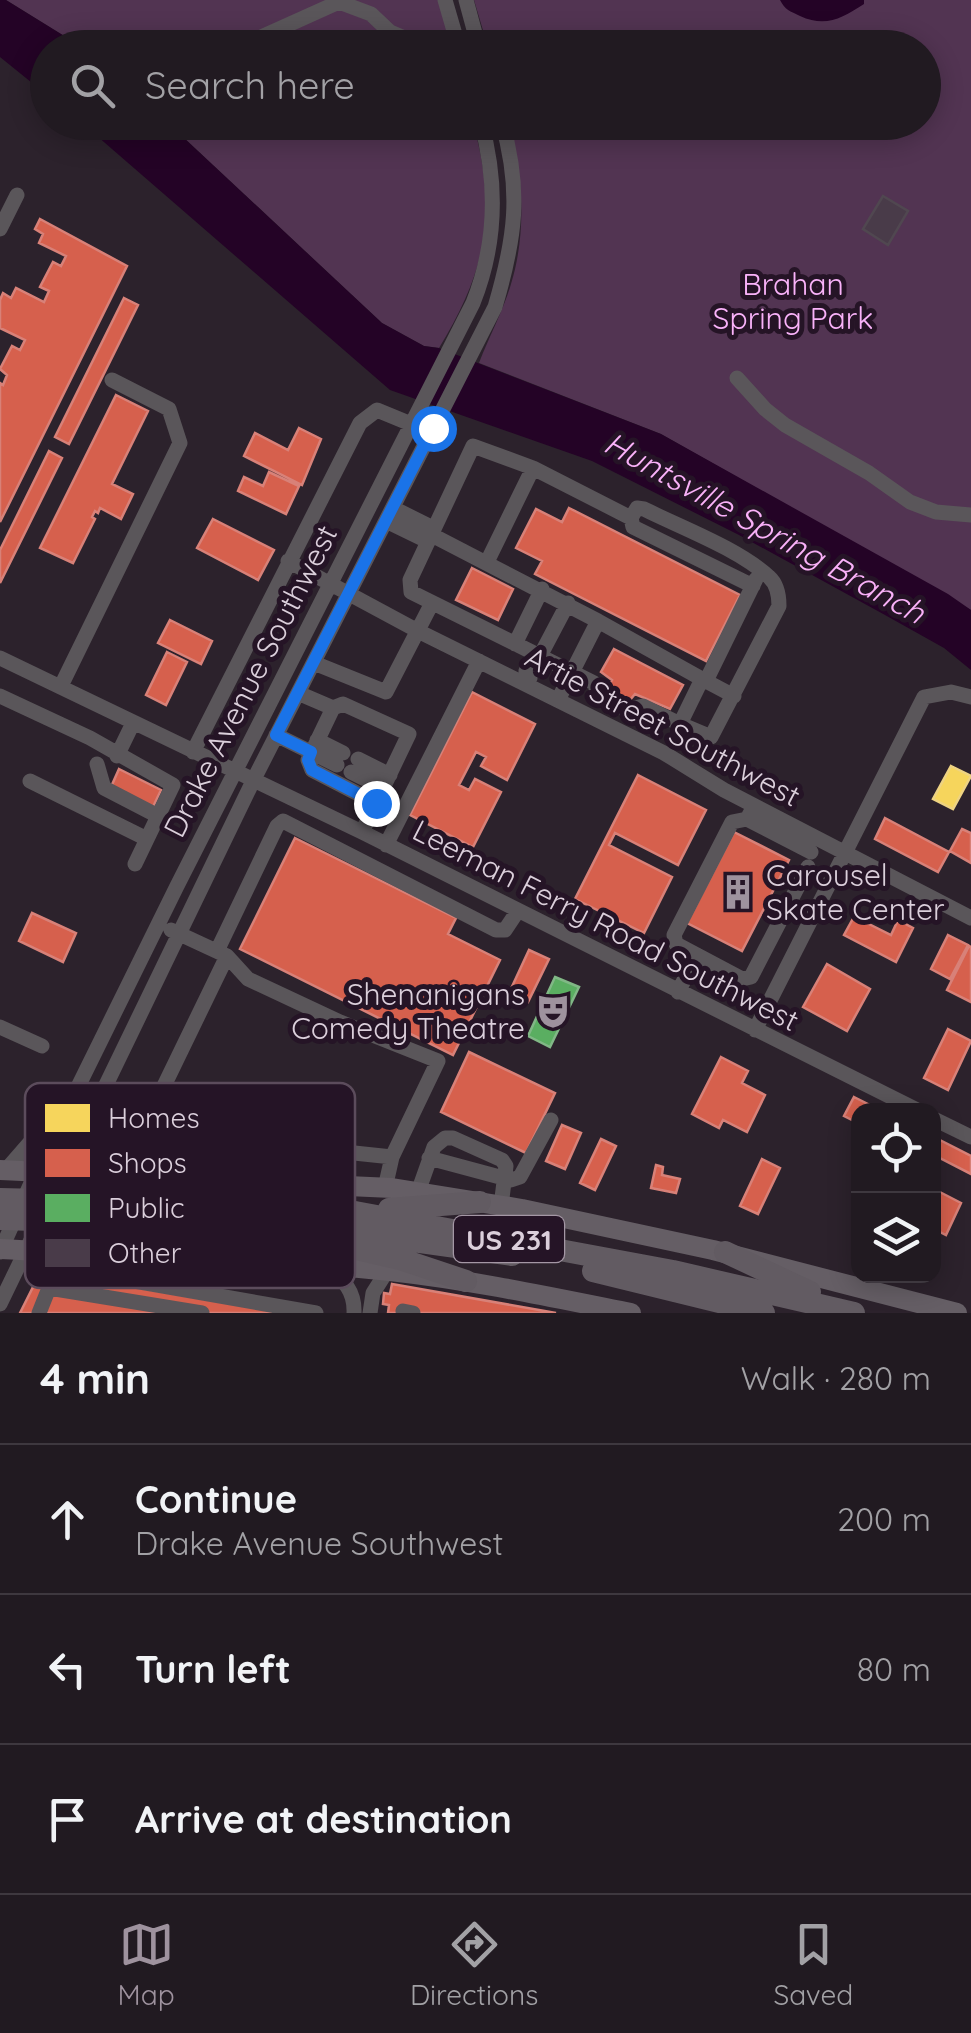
<!DOCTYPE html>
<meta charset="utf-8">
<style>
body{margin:0;font-family:Quicksand,sans-serif;background:#2d272e;color:#f1f3f6}
.controls{position:absolute;right:30px;bottom:30px;display:grid;overflow:hidden;border-radius:20px;box-shadow:0 5px 25px #0003}
.controls button{width:90px;height:90px;display:grid;place-items:center;padding:0;border:0;border-bottom:2px solid #3e383f;background:#211a21;color:#f1f3f6;font:50px sans-serif}
.stop{position:absolute;width:30px;height:30px;margin:-22px;border:8px solid #1a73e8;border-radius:50%;background:#fff}
.stop.end{background:#1a73e8;border-color:#fff;box-shadow:0 2px 10px #0008}
.list{margin:0;padding:0;list-style:none}
h2{display:flex;justify-content:space-between;align-items:center;height:130px;margin:0;padding:0 40px;font-size:42px}
h2 small{font-size:32px;font-weight:400;color:#a2a1a5}
.list li{display:grid;grid-template-columns:65px 1fr auto;gap:30px;align-items:center;box-sizing:border-box;height:150px;padding:0 40px;border-top:2px solid #3e383f}
.list b{display:block;font-size:38px;white-space:nowrap}
.list p{margin:0;font-size:32px;white-space:nowrap;color:#a2a1a5}
.list em{font-size:32px;font-style:normal;color:#a2a1a5}
.icon{flex:none;width:55px;height:55px;fill:none;stroke:currentColor;stroke-width:2;stroke-linecap:round;stroke-linejoin:round}
.map{position:relative;flex:none;width:971px;height:1313px;overflow:hidden}
.search{position:absolute;background:#211a21;box-shadow:0 5px 25px #0003;left:30px;right:30px;top:30px;height:110px;display:flex;align-items:center;gap:25px;box-sizing:border-box;padding:0 35px;border-radius:55px;color:#a2a1a5;font-size:38px}
.sheet{height:580px;background:#211a21}
nav{display:flex;justify-content:space-around;align-items:center;box-sizing:border-box;height:140px;border-top:2px solid #3e383f;background:#211a21;font-size:28px;color:#a2a1a5}
nav a{display:grid;justify-items:center;gap:5px}
nav .on{color:#9e929e}
.map>svg:first-child{display:block}
.green{fill:#523452}
.water{fill:#240326}
.homes{fill:#f6d55c;stroke:#eed382;stroke-width:2.5}
.shops{fill:#d6604d;stroke:#d88178;stroke-width:2.5}
.public{fill:#5aae61;stroke:#81b886;stroke-width:2.5}
.building{fill:#493b49;stroke:#504750;stroke-width:2.5}
.lines{fill:none;stroke-linecap:round;stroke-linejoin:round}
.minor{stroke:#5a565a;stroke-width:15}
.major{stroke:#655e65;stroke-width:20}
.highway{stroke:#625b62;stroke-width:22}
.highway-bridge{stroke:#625b62;stroke-width:22}
.route{stroke:#1a73e8;stroke-width:12}
.labels{text-anchor:middle;dominant-baseline:central;stroke-width:10;stroke-linejoin:round;paint-order:stroke}
.shield{fill:#251426;stroke:#a497a5;stroke-width:2.5}
.shield-label{font-size:28px;font-weight:bold;fill:#dbcfdb}
.park-label{font-size:30px;fill:#f9b2f9;stroke:#251426}
.street-label{font-size:30px;fill:#dbcfdb;stroke:#251426}
.poi-label{font-size:30px;fill:#dbcfdb;stroke:#251426;text-anchor:start}
.water-label{font-size:32px;font-style:italic;fill:#f9b1f8;stroke:#251426}
.key{fill:#251426;stroke:#5c4c5c;stroke-width:2.5}
.key-label{font-size:28px;fill:#dbcfdb}
</style>
<div class="map">
<svg width="971" height="1313" viewBox="0 0 971 1313">
<rect width="100%" height="100%" fill="#2c222c"/>
<path class="green" d="M6,0H439L453,47H82Z
M474,0H971V610L661,434L479,363C489,337 503,311 511,284C527,232 523,174 509,123L924,122V48L488,47Z
M168,123H473C498,213 487,269 439,348L424,346L382,323Z"/>
<path class="water" d="M0,0H6L82,47L48,48L47,95L0,57Z
M780,0H864V4C842,18 826,28 800,16C790,11 785,10 780,0Z
M82,123H168L382,323L424,346L439,348L661,434L948,594L971,610V670L944,648L885,615L739,535L592,461L390,390Z"/>
<path class="homes" d="M951,766L971,776L953,809L933,799Z"/>
<path class="shops" d="M40,219L127,266L0,522V383L3,385L7,375L0,369L12,346L20,350L25,340L0,328V300L3,293L11,298L16,288L44,302L49,291L40,287L53,262L61,266L66,256L39,243L43,234L35,229Z
M124,298L138,305L69,444L55,437Z
M116,395L148,411L112,484L133,494L121,519L100,508L98,513L95,511L92,517L95,519L73,563L40,548Z
M299,428L321,439L302,485L244,456L255,433L288,450Z
M49,451L62,458L0,583V550Z
M269,472L299,486L286,514L238,491L244,477L263,486Z
M569,508L740,595L706,661L535,574L542,561L516,548L536,509L562,522Z
M213,519L274,550L258,580L197,548Z
M472,568L513,589L498,620L456,600Z
M170,620L212,641L201,664L158,643Z
M614,649L683,685L670,709L635,694L625,706L603,694L612,680L601,672Z
M167,652L187,662L166,705L146,695Z
M472,692L535,724L507,780L481,766L486,757L476,752L459,785L469,790L475,779L501,792L473,847L410,815Z
M119,769L161,790L153,807L111,787Z
M638,775L706,810L678,865L615,833L609,845L672,877L644,933L575,899Z
M885,818L949,852L938,872L875,839Z
M962,829L971,833V863L950,851Z
M734,832L789,860L742,951L687,923Z
M295,838L456,918L448,934L500,960L453,1055L240,949Z
M32,913L76,933L63,962L19,941Z
M856,913L867,918L865,922L891,935L898,920L913,928L896,962L844,935Z
M948,935L968,945L950,979L931,969Z
M969,946L971,947V1002L947,990Z
M529,950L549,959L528,1002L509,993Z
M827,964L870,989L847,1031L803,1007Z
M948,1029L971,1041L948,1090L924,1078Z
M469,1052L555,1093L526,1153L441,1112Z
M721,1057L748,1071L742,1083L765,1095L747,1132L723,1120L719,1128L692,1114Z
M854,1097L880,1110H858V1123L844,1116Z
M562,1125L581,1133L565,1169L546,1161Z
M934,1137L971,1156V1174L934,1155Z
M601,1139L616,1146L595,1190L580,1183Z
M762,1159L780,1168L758,1214L740,1206Z
M656,1165L663,1167L662,1175L680,1179L676,1193L651,1188Z
M934,1189L961,1203L946,1235L934,1229Z
M42,1269L128,1286L286,1313H20Z
M392,1284L556,1313H388L389,1305L383,1304L384,1293L390,1294Z"/>
<path class="public" d="M555,977L579,987L550,1047L528,1036Z"/>
<path class="building" d="M883,196L908,211L888,245L863,229Z"/>
<g class="lines">
<path class="minor" d="M445,0L459,48
M466,0L479,48
M237,48L339,2L371,14L390,32L418,44L456,36
M0,229L17,195
M737,378L765,409L785,425L869,473L910,502L936,512L971,515
M393,508L427,525L428,533
M631,518L633,527L753,586
M386,521L421,538L428,533L598,621L558,700
M288,561L418,631L664,753L724,790L971,918
M487,562L533,468
M598,621L702,679L680,724L711,737L779,606C779,595 777,584 769,577C739,549 682,528 644,509L637,508L631,518L533,468L473,446L410,580L411,592L594,683L600,697L626,710L643,706L680,724
M515,644L542,589
M0,658L362,832L917,1110
M314,663L386,692L432,603
M530,678L526,671L533,658H539L568,603
M702,679L734,696
M706,681L756,579
M61,686L180,443L169,409L112,380
M298,693L333,708L343,704L409,734L362,832
M0,696L90,738L173,785L135,864
M333,708L308,760L312,770L376,803
M276,735L337,765
M317,740L343,753
M193,752L360,423L377,410L411,424
M117,756L133,723
M358,759L390,775
M97,764L104,788L158,816
M351,772L383,788
M30,781L147,839
M754,806L747,819L732,822L674,935L676,944L742,979L751,977L808,867
M747,819L811,852
M386,845L479,661
M171,930L227,956L248,979L340,1022L438,1061L392,1157L385,1188
M217,951L277,826L283,821L496,930H505L517,912
M227,956L147,1121L156,1132L392,1157
M678,992L697,955
M0,1027L42,1046
M755,1030L924,697L951,692L971,697
M102,1096L106,1137L144,1176
M934,1119L971,1137
M429,1158L511,1180L520,1177L551,1120
M6,1170L40,1131L68,1090
M270,1181L275,1144
M418,1192L434,1147L445,1138H453L502,1160L506,1166L501,1206
M0,1252L36,1172L177,886L473,303C497,243 498,184 481,122
M327,1266C343,1280 355,1290 354,1313
M76,1276L77,1271L316,1313
M0,1304L254,779L495,307C515,239 522,192 502,122
M403,1311L413,1313
M39,1313L49,1288L202,1313
M370,1313L373,1293L387,1271"/>
<path class="major" d="M0,1170L392,1188L522,1209L713,1250L957,1313
M0,1249C130,1256 260,1257 390,1271C471,1280 551,1297 631,1313
M110,1254L92,1238L81,1217L88,1192L112,1176"/>
<path class="highway" d="M170,1203L355,1212L673,1271L854,1313
M389,1209L480,1202
M173,1224L320,1228L512,1255
M335,1244L400,1259L466,1281
M725,1252L810,1292
M593,1271L764,1313"/>
<path class="highway-bridge" d="M0,1199L170,1203
M0,1219L173,1224"/>
</g>
<g class="lines">
<path class="route" d="M376,803L312,770L308,760L311,752L276,735L433,428"/>
</g>
<defs>
<symbol id="building-bare" viewBox="-9 -9 18 18"><path d="M-4-6H4V6H1V3H-1V6H-4ZM-2.5-4.3h1.7v1.8h-1.7ZM.8-4.3h1.7v1.8H.8ZM-2.5-1h1.7V.8h-1.7ZM.8-1h1.7V.8H.8Z" fill="#9e929e" stroke="#251426" stroke-width="2.5" paint-order="stroke"/></symbol>
<symbol id="theatre-bare" viewBox="-9 -9 18 18"><path d="M-5-5.5Q0-4 5-5.5V0Q5 5 0 6Q-5 5-5 0ZM-3.3-2.5H-1v1.5H-3.3ZM1-2.5H3.3v1.5H1ZM-2.8 1Q0 5.5 2.8 1Z" fill="#9e929e" stroke="#251426" stroke-width="2.5" paint-order="stroke"/></symbol>
</defs>
<g fill-rule="evenodd">
<use href="#building-bare" x="713" y="867" width="50" height="50"/>
<use href="#theatre-bare" x="528" y="986" width="50" height="50"/>
</g>
<g class="labels">
<rect class="shield" x="454" y="1216" width="110" height="46" rx="8"/>
<g class="shield-label">
<text x="509" y="1239">US 231</text>
</g>
<g class="park-label">
<text x="793" y="284">Brahan<tspan x="793" dy="34">Spring Park</tspan></text>
</g>
<g class="street-label">
<text transform="translate(250 681) rotate(-63)">Drake Avenue Southwest</text>
<text transform="translate(663 726) rotate(28)">Artie Street Southwest</text>
<text transform="translate(606 925) rotate(27)">Leeman Ferry Road Southwest</text>
</g>
<g class="poi-label">
<text x="766" y="875">Carousel<tspan x="766" dy="34">Skate Center</tspan></text>
<text x="525" y="994" text-anchor="end">Shenanigans<tspan x="525" dy="34">Comedy Theatre</tspan></text>
</g>
<g class="water-label">
<text transform="translate(765 527) rotate(29)">Huntsville Spring Branch</text>
</g>
</g>
<rect x="25" y="1083" width="330" height="205" rx="15" class="key"/>
<rect x="45" y="1104" width="45" height="28" fill="#f6d55c"/>
<rect x="45" y="1149" width="45" height="28" fill="#d6604d"/>
<rect x="45" y="1194" width="45" height="28" fill="#5aae61"/>
<rect x="45" y="1239" width="45" height="28" fill="#493b49"/>
<g class="key-label">
<text x="108" y="1128">Homes</text>
<text x="108" y="1173">Shops</text>
<text x="108" y="1218">Public</text>
<text x="108" y="1263">Other</text>
</g>
</svg>
<div class="controls">
<button><svg class="icon" aria-label="locate" viewBox="0 0 24 24"><circle cx="12" cy="12" r="6"/><path d="M12 2v4M12 18v4M2 12h4M18 12h4"/></svg></button>
<button><svg class="icon" aria-label="layers" viewBox="0 0 24 24"><path d="M12 4l9 5-9 5-9-5zM3 14l9 5 9-5"/></svg></button>
</div>
<div class="stop" style="left:433px;top:428px"></div>
<div class="stop end" style="left:376px;top:803px"></div>
<div class="search"><svg class="icon" aria-label="search" viewBox="0 0 24 24"><circle cx="10" cy="10" r="6"/><path d="M15 15l6 6"/></svg>Search here</div>
</div>
<section class="sheet">
<h2>4 min<small>Walk · 280 m</small></h2>
<ul class="list">
<li><svg class="icon" aria-label="ahead" viewBox="0 0 24 24"><path d="M12 20V5M6 11l6-6 6 6"/></svg><div><b>Continue</b><p>Drake Avenue Southwest</p></div><em>200 m</em></li>
<li><svg class="icon" aria-label="left" viewBox="0 0 24 24"><path d="M17 20v-9H6M10 6l-5 5 5 5"/></svg><div><b>Turn left</b></div><em>80 m</em></li>
<li><svg class="icon" aria-label="arrive" viewBox="0 0 24 24"><path d="M6 21V4h12l-3 4 3 4H6"/></svg><div><b>Arrive at destination</b></div></li>
</ul>
</section>
<nav>
<a class="on"><svg class="icon" aria-label="map" viewBox="0 0 24 24"><path d="M3 6l6-2 6 2 6-2v14l-6 2-6-2-6 2zM9 4v14M15 6v14"/></svg>Map</a>
<a><svg class="icon" aria-label="directions" viewBox="0 0 24 24"><path d="M12 3l9 9-9 9-9-9zM9 14v-3h6M13 9l2 2-2 2"/></svg>Directions</a>
<a><svg class="icon" aria-label="saved" viewBox="0 0 24 24"><path d="M7 4h10v16l-5-4-5 4z"/></svg>Saved</a>
</nav>
